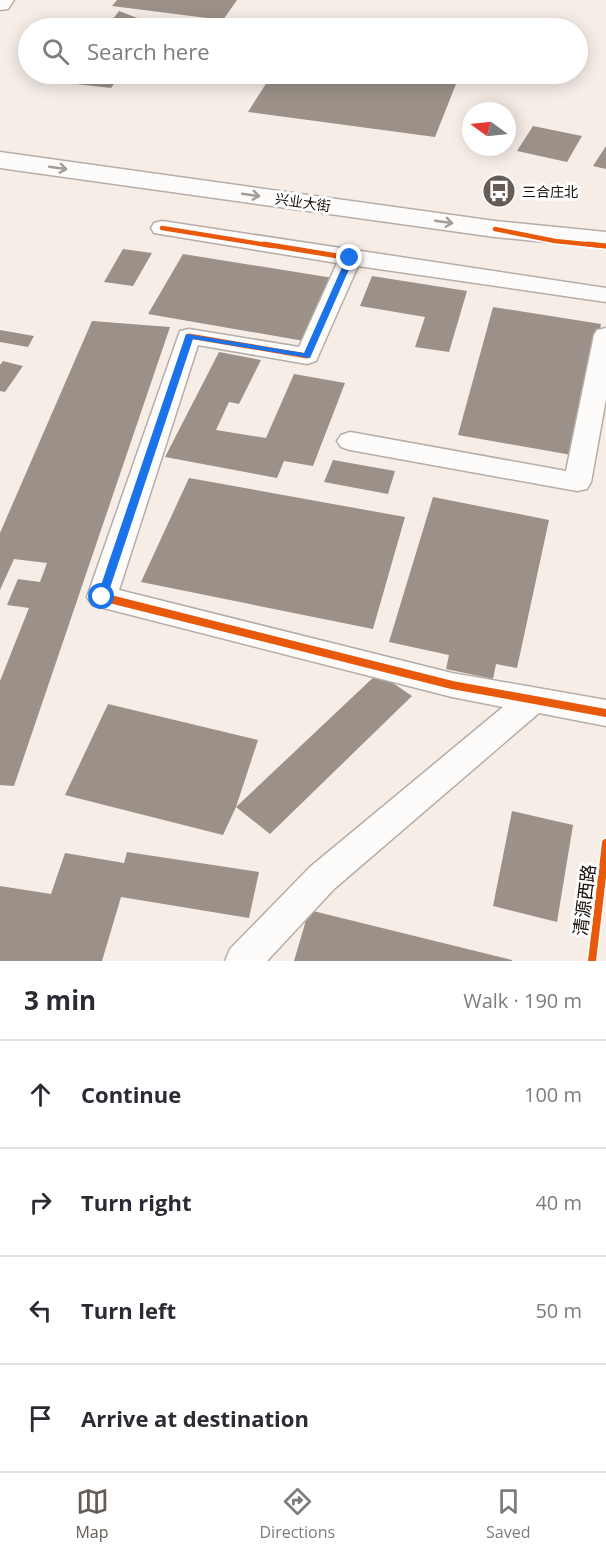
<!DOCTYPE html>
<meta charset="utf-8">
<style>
body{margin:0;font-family:"Open Sans","Noto Sans SC",sans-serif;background:#f7f7f7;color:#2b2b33}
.compass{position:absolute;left:462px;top:102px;width:54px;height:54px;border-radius:50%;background:#fff;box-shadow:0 3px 15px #0003;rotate:285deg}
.stop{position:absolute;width:18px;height:18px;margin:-14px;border:4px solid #1a73e8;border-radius:50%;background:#fff}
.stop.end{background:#1a73e8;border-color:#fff;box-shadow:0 2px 6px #0008}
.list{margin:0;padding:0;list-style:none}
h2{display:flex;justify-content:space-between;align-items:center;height:78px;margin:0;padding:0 24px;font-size:26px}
h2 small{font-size:20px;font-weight:400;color:#7c7c81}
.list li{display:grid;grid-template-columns:39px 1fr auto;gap:18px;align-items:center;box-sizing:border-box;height:108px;padding:0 24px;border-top:2px solid #e1e1e2}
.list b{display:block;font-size:22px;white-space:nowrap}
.list em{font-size:20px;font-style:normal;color:#7c7c81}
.icon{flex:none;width:33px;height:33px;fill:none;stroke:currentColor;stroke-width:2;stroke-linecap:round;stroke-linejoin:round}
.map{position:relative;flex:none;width:606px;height:961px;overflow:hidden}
.search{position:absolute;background:#fff;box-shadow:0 3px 15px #0003;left:18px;right:18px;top:18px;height:66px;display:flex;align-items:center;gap:15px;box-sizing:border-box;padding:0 21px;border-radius:33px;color:#7c7c81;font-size:22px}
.sheet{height:510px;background:#fff}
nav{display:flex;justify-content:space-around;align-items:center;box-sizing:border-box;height:84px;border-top:2px solid #e1e1e2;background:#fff;font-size:16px;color:#7c7c81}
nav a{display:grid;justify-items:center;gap:3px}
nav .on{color:#645c55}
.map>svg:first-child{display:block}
.building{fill:#9b9188}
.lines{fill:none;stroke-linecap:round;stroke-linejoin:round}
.minor-casing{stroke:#b5ada7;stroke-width:3}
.tertiary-casing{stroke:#b5ada7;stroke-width:3}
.secondary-casing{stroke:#b5ada7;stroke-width:3}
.minor{fill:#fefcfb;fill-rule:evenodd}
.tertiary{fill:#fefcfb;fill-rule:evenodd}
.secondary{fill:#fefcfb;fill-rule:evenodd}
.cycleway-far2-casing{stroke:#fdfdfd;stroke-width:8}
.cycleway-far1-casing{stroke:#fdfdfd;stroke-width:9}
.cycleway-casing{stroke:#fdfdfd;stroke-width:11}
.cycleway-far2{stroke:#e8590c;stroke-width:4.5}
.cycleway-far1{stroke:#e8590c;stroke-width:5}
.cycleway{stroke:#e8590c;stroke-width:8}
.oneway{stroke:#a19d99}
.route{fill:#1a73e8}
.labels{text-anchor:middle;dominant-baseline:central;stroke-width:6;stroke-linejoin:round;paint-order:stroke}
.far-poi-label{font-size:14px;fill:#160e07;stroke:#fdfdfd;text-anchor:start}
.far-street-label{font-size:14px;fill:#160e07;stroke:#fdfdfd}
.near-street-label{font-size:18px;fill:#160e07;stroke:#fdfdfd}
</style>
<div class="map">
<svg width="606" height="961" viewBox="0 0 606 961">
<rect width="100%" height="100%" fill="#f6ede7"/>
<path class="building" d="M117,0H237L223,20L112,6Z
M119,11L140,19L156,21L152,28H106Z
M74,74H121L111,88L67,83Z
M272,74H365L393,77L396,74H447L437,82L456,84L435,137L248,112Z
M533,126L582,136L567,162L517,151Z
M606,146V169L593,166Z
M123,249L152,253L133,286L104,282Z
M183,254L333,278L304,341L148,314Z
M372,276L467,291L449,352L415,347L425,317L360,306Z
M493,307L601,324L577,456L458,435Z
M92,321L170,327L14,786L0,785V681L29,608L7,605L18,579L40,582L47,563L14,559L0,590V533Z
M0,330L34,336L28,347L0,342Z
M219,352L261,360L239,404L229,402L216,430L266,438L294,374L345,383L313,466L284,461L277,478L165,457Z
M3,361L23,366L5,392L0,391V365Z
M333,460L395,471L388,494L324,482Z
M189,478L405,517L373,629L141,582Z
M433,497L549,520L517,668L496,664L493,679L446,669L449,655L389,642Z
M378,673L412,696L270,834L236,807Z
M108,704L258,740L236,807L223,835L65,795Z
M512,811L573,825L557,922L493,906Z
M127,852L259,872L249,918L121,897L102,961H0V886L51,894L65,853L124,863Z
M309,910L512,960V961H294Z"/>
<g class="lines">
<defs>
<path id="minor" d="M162,221L606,288V302L358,266L316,361L307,364L198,345L119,590L452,673L606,700V726L539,713L334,889L267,961H225L230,949L310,867L503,707L452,697L92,605L87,597L180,331L189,329L299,347L337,263L154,233L151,228L154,223Z
M606,328V399L591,482L587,489L577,491L350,450L341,447L337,441L341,435L350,432L566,471L594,335L597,330Z"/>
<path id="tertiary" d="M0,0H14L8,9L0,10Z"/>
<path id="secondary" d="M0,152L495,221L606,232V248L495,237L0,168Z"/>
</defs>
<use href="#minor" class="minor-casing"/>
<use href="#tertiary" class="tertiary-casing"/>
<use href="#secondary" class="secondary-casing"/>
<use href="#minor" class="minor"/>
<use href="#tertiary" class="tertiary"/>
<use href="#secondary" class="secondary"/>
<defs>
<path id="cycleway-far2" d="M162,228L273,246
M495,229L555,241L604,246"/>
<path id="cycleway-far1" d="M588,244L606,246
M114,560L189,336L307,356L350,258L264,244"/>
<path id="cycleway" d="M115,558L102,597L452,685L606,713
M592,961L606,843"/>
</defs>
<use href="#cycleway-far2" class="cycleway-far2-casing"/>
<use href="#cycleway-far1" class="cycleway-far1-casing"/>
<use href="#cycleway" class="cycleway-casing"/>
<use href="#cycleway-far2" class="cycleway-far2"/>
<use href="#cycleway-far1" class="cycleway-far1"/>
<use href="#cycleway" class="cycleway"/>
</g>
<defs><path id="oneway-shaft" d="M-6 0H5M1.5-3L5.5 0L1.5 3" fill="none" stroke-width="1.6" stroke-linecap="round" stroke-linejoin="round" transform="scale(1.5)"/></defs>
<g class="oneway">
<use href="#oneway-shaft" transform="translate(58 168) rotate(8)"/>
<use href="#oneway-shaft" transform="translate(251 195) rotate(8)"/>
<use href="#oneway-shaft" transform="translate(444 222) rotate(8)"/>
</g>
<path class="route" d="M347,256L354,258L310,358L193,339L107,597L102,601L98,599L97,597L186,334L304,353Z"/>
<defs>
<symbol id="bus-disc" viewBox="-11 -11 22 22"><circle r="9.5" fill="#645c55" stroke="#fdfdfd"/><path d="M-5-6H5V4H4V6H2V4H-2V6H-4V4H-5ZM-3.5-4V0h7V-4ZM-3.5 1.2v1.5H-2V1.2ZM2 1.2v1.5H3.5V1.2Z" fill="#fff"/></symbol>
</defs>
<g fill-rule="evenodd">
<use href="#bus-disc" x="480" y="172" width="38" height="38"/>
</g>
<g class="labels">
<g class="far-poi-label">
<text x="522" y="191">三合庄北</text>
</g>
<g class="far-street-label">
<text transform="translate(303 202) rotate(8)">兴业大街</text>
</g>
<g class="near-street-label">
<text transform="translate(584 900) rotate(-83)">清源西路</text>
</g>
</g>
</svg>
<svg class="compass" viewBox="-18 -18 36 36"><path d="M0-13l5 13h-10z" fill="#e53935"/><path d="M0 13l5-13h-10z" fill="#7c7c81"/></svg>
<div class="stop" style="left:102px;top:597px"></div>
<div class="stop end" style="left:350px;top:258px"></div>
<div class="search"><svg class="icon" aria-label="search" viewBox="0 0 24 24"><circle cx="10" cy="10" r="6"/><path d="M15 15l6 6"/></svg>Search here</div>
</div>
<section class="sheet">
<h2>3 min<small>Walk · 190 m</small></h2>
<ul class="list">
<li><svg class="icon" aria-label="ahead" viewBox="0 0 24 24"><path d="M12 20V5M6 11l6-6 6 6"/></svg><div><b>Continue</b></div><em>100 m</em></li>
<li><svg class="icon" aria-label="right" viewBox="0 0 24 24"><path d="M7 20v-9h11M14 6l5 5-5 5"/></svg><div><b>Turn right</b></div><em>40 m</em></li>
<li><svg class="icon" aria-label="left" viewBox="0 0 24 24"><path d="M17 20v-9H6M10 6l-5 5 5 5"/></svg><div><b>Turn left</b></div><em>50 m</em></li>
<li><svg class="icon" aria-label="arrive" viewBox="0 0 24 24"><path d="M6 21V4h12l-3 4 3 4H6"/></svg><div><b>Arrive at destination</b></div></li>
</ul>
</section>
<nav>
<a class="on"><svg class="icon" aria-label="map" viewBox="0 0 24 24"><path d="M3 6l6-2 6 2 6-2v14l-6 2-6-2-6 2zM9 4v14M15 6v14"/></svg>Map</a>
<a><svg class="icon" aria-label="directions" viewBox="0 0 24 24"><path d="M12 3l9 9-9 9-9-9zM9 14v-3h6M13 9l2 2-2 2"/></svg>Directions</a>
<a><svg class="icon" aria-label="saved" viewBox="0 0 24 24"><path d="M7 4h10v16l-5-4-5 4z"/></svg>Saved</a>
</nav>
